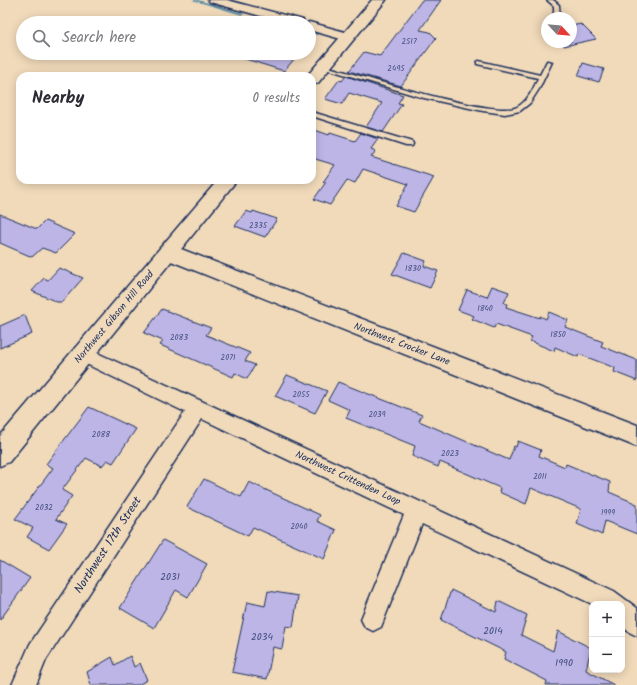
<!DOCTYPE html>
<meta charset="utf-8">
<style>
body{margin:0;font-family:Kalam,sans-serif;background:#f2f2f3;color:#2b2b33}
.controls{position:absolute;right:12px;bottom:12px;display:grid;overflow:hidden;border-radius:8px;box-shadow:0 2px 10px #0003}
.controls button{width:36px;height:36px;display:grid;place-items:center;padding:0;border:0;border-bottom:1px solid #e1e1e2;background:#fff;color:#2b2b33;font:20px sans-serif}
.compass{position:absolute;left:541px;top:12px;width:36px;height:36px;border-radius:50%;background:#fff;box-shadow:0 2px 10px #0003;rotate:116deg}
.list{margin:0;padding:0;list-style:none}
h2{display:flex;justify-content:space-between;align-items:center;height:52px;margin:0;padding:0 16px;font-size:17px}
h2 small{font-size:13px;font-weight:400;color:#7c7c81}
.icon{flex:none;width:22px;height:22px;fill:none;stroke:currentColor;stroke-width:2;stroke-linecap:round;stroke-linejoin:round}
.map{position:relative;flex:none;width:637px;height:685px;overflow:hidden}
.search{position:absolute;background:#fff;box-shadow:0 2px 10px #0003;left:16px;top:16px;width:300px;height:44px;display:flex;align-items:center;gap:10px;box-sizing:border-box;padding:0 14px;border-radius:22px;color:#7c7c81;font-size:15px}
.panel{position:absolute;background:#fff;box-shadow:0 2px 10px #0003;left:16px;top:72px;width:300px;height:112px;border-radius:12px}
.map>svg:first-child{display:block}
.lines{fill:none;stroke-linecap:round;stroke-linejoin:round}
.stream{fill:#568da8;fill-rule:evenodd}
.building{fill:#bdb5e6;stroke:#1b2f5e}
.service-casing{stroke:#1b2f5e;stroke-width:3}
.minor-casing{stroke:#1b2f5e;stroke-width:3}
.tertiary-casing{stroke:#1b2f5e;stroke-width:3}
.secondary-casing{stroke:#1b2f5e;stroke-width:3}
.service{fill:#f1daba;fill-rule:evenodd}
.minor{fill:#f1daba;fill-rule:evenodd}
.tertiary{fill:#f1daba;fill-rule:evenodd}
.secondary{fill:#f1daba;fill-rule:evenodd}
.labels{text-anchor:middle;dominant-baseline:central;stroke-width:3;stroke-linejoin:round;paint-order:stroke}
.number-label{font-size:8px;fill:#445080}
.street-label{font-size:10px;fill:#1b2f5e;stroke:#f1daba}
.near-number-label{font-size:10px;fill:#445080}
.near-street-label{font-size:12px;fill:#1b2f5e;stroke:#f1daba}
</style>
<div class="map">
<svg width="637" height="685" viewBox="0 0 637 685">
<rect width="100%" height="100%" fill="#f1daba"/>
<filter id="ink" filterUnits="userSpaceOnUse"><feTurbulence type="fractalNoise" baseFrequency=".025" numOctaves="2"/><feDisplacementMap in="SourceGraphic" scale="8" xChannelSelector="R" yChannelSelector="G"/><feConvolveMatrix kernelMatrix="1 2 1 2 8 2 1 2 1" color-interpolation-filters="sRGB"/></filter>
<g filter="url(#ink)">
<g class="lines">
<path class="stream" d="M192,0H198L245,14L242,15Z
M261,18L276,22L274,23L261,20Z
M309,31L318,33L319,34L317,35L309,33Z"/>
</g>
<path class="building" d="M422,0H441L420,30L430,32L436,38L401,86L349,71L364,52L380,56Z
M581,24L596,39L564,46L561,42H571V26Z
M240,53H281L296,57L284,71L239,57Z
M583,63L604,69L599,82L578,76Z
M346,76L403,95L398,103L402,104L383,132L366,127L382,103L349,93L342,104L325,99L339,80L342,81Z
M312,129L329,135L330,133L355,141L361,133L378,139L371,149L376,151L371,157L434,177L414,212L396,206L408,184L363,169L355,183L347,180L330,205L314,199L326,182H323L335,165L312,158Z
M246,211L252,213L253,211L277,219L265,237L235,226Z
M0,214L37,229L45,221L75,234L56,253L42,248L32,257L0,243Z
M404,253L426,261L424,266L438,271L430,288L392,274Z
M59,268L83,278L62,302H57L32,291L44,278L48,280Z
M492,286L509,292L504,303L507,304L506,307L540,318V316L546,319L549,312L568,320L565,327L603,342L601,346L637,360V381L614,372L615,368L579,354L578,357L555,347L554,351L530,341L532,337L496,324L494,328L472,319L474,316L458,310L467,290L487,297Z
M162,309L211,328L206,335L250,353L245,361L255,365L247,379L235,373L233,377L160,345L163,341L144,333Z
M25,315L32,334L0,348V326Z
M287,375L327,391L315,413L275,396Z
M338,382L422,415L419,421L509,460L514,446L516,447L518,441L541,450L539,456L565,467L566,464L610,482L609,492L637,504V534L605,521L602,535L577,524L581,509L531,488L526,504L499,492L500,488L440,462L438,467L412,456L415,446L346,418L350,410L328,400Z
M89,407L136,429L113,463L107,460L102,466L86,458L62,490L72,496L56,519L67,524L49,549L27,537L33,528L15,519L53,468L46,464Z
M204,479L241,497L249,482L320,515L317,521L336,530L324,559L253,527L248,536L187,507Z
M163,540L207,564L188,597L176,590L154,628L120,608Z
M0,560L30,578L0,620Z
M451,590L496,612L498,601L527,615L521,635L553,651L558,631L591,648L586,670L614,685H546L547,681L504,659L506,652L441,620Z
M268,591L298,596L293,627L286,626L282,649L273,647L267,679L232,672L247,602L265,606Z
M130,656L134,667L140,663L147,680L138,685H91L87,672L112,657L115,665Z"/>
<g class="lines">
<defs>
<path id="service" d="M547,0H553L559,5L560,18H554V6Z
M479,61L540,75L547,61L552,62L539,89L530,103L520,111L505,114L483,111L424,98L320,67L325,66C355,74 496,119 517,107C527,102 534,88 538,78L477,64V62Z
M312,112L412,142L413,144L412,146H406L312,116Z"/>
<path id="minor" d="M208,0H227L303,20L305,23H286L210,2Z
M309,22L352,34L354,37L352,40L348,41L309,30V23H307Z
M82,346L614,591L637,608V636L629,632L622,626V604H592L422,524L381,627L373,631L365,627L361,619L404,515L202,419L46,660L36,685H12L30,644L185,412L76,359L73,354L76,349Z"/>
<path id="tertiary" d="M168,244L637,425V447L161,257L158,252L161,247Z"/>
<path id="secondary" d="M372,0H386L318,83L312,85V76H307Z
M218,180H237L9,462L0,466V436Z"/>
</defs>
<use href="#service" class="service-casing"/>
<use href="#minor" class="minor-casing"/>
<use href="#tertiary" class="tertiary-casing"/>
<use href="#secondary" class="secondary-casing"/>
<use href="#service" class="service"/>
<use href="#minor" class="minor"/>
<use href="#tertiary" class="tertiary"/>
<use href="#secondary" class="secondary"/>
</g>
</g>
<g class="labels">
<g class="number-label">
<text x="409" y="41">2517</text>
<text x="396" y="68">2495</text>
<text x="258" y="225">2335</text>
<text x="413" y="268">1830</text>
<text x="485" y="308">1840</text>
<text x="558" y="334">1850</text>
<text x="179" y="337">2083</text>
<text x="228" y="357">2071</text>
<text x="301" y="394">2055</text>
<text x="377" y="414">2039</text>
<text x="101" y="434">2088</text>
<text x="450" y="453">2023</text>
<text x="540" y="476">2011</text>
<text x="44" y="507">2032</text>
<text x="608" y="512">1999</text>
<text x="299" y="526">2040</text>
</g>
<g class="street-label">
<text transform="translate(114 317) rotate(-50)">Northwest Gibson Hill Road</text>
<text transform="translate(402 344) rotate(21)">Northwest Crocker Lane</text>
<text transform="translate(348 478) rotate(25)">Northwest Crittenden Loop</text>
</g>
<g class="near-number-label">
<text x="170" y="577">2031</text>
<text x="493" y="631">2014</text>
<text x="262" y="637">2034</text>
<text x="564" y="663">1990</text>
</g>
<g class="near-street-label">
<text transform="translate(108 545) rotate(-57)">Northwest 17th Street</text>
</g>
</g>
</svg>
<div class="controls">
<button>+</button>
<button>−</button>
</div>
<svg class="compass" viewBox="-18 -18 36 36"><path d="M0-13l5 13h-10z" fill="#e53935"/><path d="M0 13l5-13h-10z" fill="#7c7c81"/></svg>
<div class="search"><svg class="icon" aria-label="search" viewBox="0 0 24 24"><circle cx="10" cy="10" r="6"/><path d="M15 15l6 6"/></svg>Search here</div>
<section class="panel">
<h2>Nearby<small>0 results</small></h2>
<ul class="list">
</ul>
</section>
</div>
